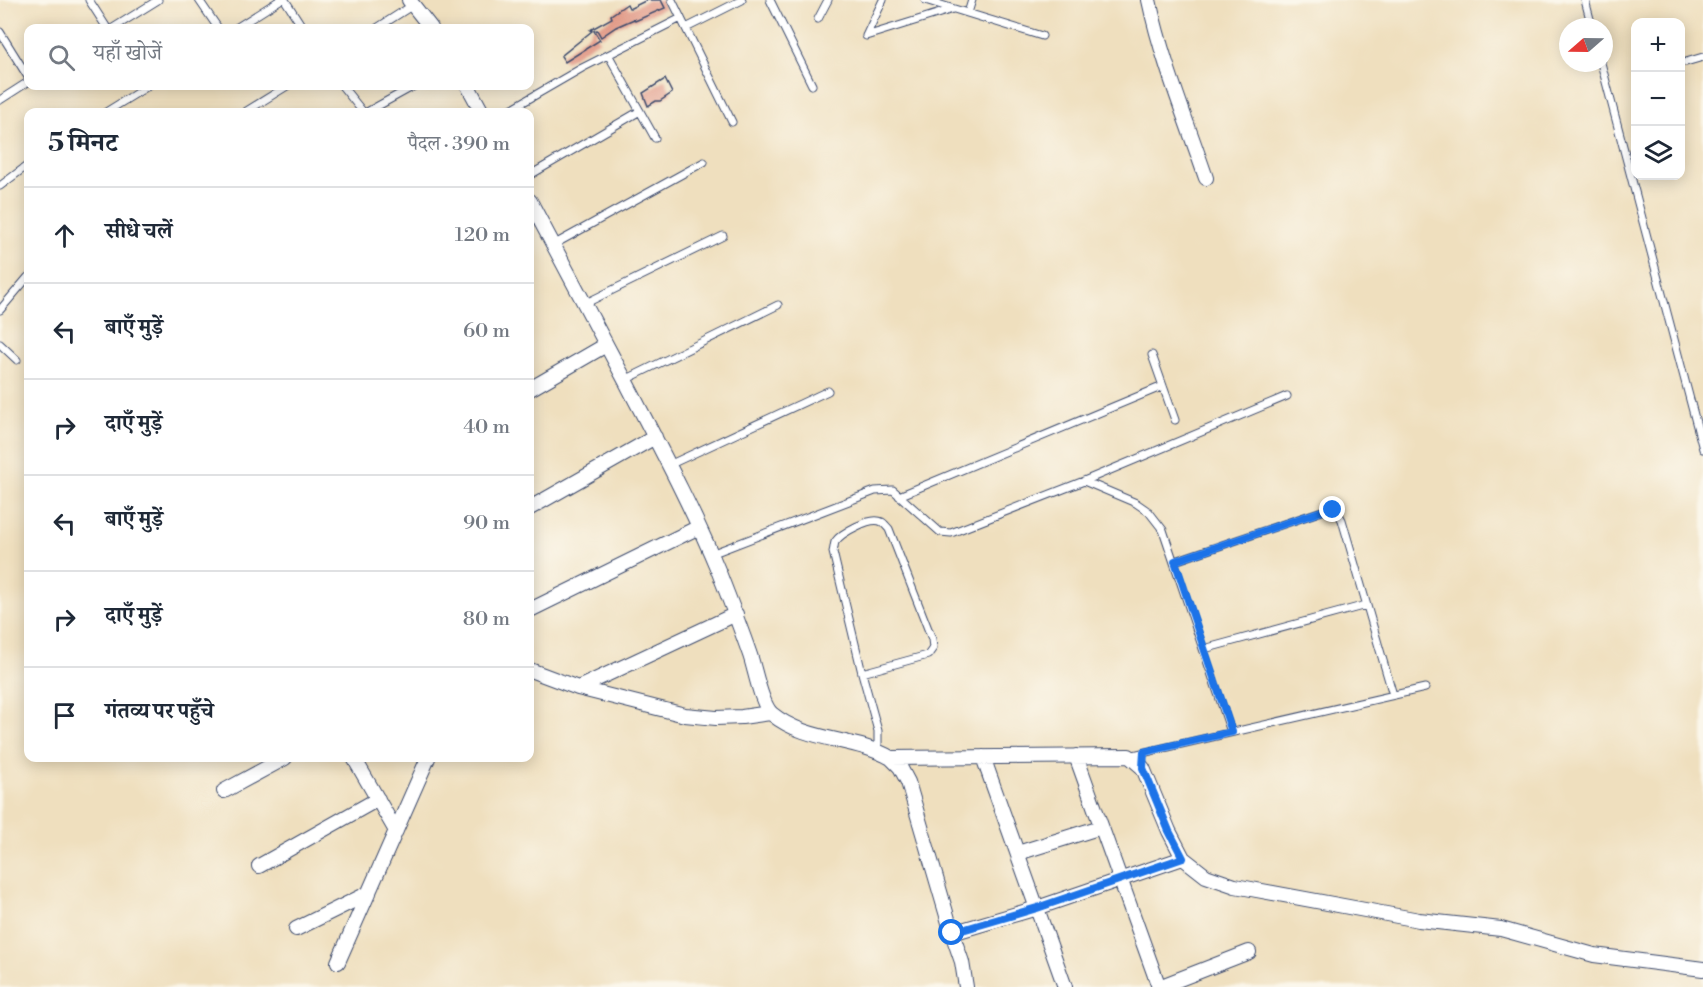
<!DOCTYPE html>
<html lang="hi">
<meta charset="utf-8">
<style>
body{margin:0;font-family:"Libre Bodoni","Noto Serif Devanagari",serif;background:#f6f6f7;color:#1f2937}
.controls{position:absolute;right:18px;top:18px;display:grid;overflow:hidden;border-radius:12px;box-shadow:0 3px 15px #0003}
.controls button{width:54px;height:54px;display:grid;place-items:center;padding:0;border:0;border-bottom:2px solid #e0e1e3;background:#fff;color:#1f2937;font:30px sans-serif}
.compass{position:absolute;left:1559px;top:18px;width:54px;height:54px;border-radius:50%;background:#fff;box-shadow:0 3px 15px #0003;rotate:250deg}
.stop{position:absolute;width:18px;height:18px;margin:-14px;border:4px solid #1a73e8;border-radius:50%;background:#fff}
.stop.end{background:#1a73e8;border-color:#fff;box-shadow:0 2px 6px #0008}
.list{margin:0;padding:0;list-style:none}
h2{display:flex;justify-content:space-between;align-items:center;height:78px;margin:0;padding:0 24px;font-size:26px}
h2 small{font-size:20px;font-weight:400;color:#747a83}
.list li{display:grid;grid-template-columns:39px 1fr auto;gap:18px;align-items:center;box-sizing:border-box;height:96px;padding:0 24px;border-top:2px solid #e0e1e3}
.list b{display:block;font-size:22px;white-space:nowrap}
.list em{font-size:20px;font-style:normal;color:#747a83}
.icon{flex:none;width:33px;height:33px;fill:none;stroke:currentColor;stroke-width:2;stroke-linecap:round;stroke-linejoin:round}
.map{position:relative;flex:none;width:1703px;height:987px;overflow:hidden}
.search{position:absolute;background:#fff;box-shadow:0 3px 15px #0003;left:24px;top:24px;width:510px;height:66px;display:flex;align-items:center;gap:15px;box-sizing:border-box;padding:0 21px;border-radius:12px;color:#747a83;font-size:22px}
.panel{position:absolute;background:#fff;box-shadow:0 3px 15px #0003;left:24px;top:108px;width:510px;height:654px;border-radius:12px}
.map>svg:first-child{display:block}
.building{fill:#df907d}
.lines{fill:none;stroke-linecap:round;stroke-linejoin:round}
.service-casing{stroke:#3b496c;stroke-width:9}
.minor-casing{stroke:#3b496c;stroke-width:16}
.service{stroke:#fff;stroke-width:7}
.minor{stroke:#fff;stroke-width:14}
.route{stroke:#1a73e8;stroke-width:8}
</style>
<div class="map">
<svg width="1703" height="987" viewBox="0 0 1703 987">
<rect width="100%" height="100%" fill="#fbf7ec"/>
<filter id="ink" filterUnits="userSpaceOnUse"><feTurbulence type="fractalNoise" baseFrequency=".0167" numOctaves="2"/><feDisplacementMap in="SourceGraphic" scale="12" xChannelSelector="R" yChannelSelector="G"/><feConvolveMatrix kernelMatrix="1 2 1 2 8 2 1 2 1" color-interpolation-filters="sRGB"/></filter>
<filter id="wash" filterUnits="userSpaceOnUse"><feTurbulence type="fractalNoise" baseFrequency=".008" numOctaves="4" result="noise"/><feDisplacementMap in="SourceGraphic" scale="24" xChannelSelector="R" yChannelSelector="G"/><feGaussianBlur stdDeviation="1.35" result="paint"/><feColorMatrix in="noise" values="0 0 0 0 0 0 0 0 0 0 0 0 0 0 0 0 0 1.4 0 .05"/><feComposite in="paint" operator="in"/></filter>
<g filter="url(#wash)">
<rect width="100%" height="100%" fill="#efdfbe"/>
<g id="blocks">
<path class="building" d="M647,0H661L665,8L635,21L634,19L616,27L601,37L597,30L594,31L600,40L565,62L561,56L592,31L590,30L612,18L611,15L627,4L629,8H631Z
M665,79L672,93L660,101H656L648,106L643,93Z"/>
</g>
</g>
<g filter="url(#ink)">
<use href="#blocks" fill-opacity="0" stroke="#3b496c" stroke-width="1.5"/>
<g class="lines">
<defs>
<path id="service" d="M89,0L107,28
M199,0L218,28
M285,0L303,28
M672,0L732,122
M770,0L812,85
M883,0L866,36L953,9
M925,0L1042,36
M1585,0L1592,27
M968,13L972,0
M818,19L828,0
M113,28L158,0
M236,28L280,0
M377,28L413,5
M686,28L742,0
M0,32L28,77
M609,56L655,138
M1686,62L1703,57
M1601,63L1703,449
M342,86L363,112
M0,100L28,82
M106,112L148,86
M245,112L287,86
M367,112L414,86
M506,112L582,68L681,18
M530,175L640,111
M0,186L28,165
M553,245L704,162
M584,304L723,236
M0,310L28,277
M0,344L17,360
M1152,355L1175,420
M625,380L778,305
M669,465L828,391
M1084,481L1136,503L1149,512L1163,530L1231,732
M899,496L1163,386
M711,554L875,491L893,490L940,532L951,533L1084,481L1287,396
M1175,561L1328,509L1338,513L1342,520L1393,695
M1204,649L1366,605
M862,673L928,655L933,648L932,639L889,529C887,527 884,523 882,522C871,516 841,533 835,542C834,545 834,549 833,552L862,673L878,731V751
M1129,756L1425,688"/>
<path id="minor" d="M409,0L431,28
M1149,0C1162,61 1186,119 1206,178
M468,86L482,112
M530,201C562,262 594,322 626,382C658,444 691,505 718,570C729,598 740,626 750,655C755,669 761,705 772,714C806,742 854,737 891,758L1129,756L1143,768L1169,831L1183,858L1206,876L1235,886L1419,920L1501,929L1594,955L1703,969
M530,389L606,345
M530,508L655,437
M530,610L699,527
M530,670L578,688L685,715L716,718L742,717L770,713
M578,688L736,614
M1076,756L1159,987
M983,757L1065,987
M354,758L396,831
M891,758L900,767L908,782L952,933L962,962L966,987
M224,791L285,758
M1018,853L1101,827
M259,866L378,799
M296,929L369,893
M952,933L1037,908L1183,858
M338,962L428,758
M1159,987L1249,952"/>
</defs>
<use href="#service" class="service-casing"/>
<use href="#minor" class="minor-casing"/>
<use href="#service" class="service"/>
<use href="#minor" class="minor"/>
</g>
</g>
<g class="lines" filter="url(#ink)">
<path class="route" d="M952,933L1037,908L1183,858L1169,831L1143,768L1144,752L1232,732L1175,561L1328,509L1333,510"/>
</g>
</svg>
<div class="controls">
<button>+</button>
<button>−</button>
<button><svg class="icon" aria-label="layers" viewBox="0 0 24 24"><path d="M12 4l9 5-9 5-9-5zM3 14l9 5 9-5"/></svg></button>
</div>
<svg class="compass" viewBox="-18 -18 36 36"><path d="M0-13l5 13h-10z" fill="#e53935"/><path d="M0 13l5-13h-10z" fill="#747a83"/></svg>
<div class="stop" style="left:952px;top:933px"></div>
<div class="stop end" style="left:1333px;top:510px"></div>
<div class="search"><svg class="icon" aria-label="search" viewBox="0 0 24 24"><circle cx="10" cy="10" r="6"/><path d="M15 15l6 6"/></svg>यहाँ खोजें</div>
<section class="panel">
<h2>5 मिनट<small>पैदल · 390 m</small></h2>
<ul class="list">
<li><svg class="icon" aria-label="ahead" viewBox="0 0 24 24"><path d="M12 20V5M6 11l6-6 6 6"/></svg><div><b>सीधे चलें</b></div><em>120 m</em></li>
<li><svg class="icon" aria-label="left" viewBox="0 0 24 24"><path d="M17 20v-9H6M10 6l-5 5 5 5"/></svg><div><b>बाएँ मुड़ें</b></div><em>60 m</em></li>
<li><svg class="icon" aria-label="right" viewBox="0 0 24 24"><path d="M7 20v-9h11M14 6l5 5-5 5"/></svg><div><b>दाएँ मुड़ें</b></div><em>40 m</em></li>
<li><svg class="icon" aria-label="left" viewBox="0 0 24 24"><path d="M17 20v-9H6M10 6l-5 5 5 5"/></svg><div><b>बाएँ मुड़ें</b></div><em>90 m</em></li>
<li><svg class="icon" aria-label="right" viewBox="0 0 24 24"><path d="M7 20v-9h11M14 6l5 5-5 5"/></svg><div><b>दाएँ मुड़ें</b></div><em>80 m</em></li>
<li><svg class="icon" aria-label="arrive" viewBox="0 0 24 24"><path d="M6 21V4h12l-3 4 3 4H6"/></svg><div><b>गंतव्य पर पहुँचे</b></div></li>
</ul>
</section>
</div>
